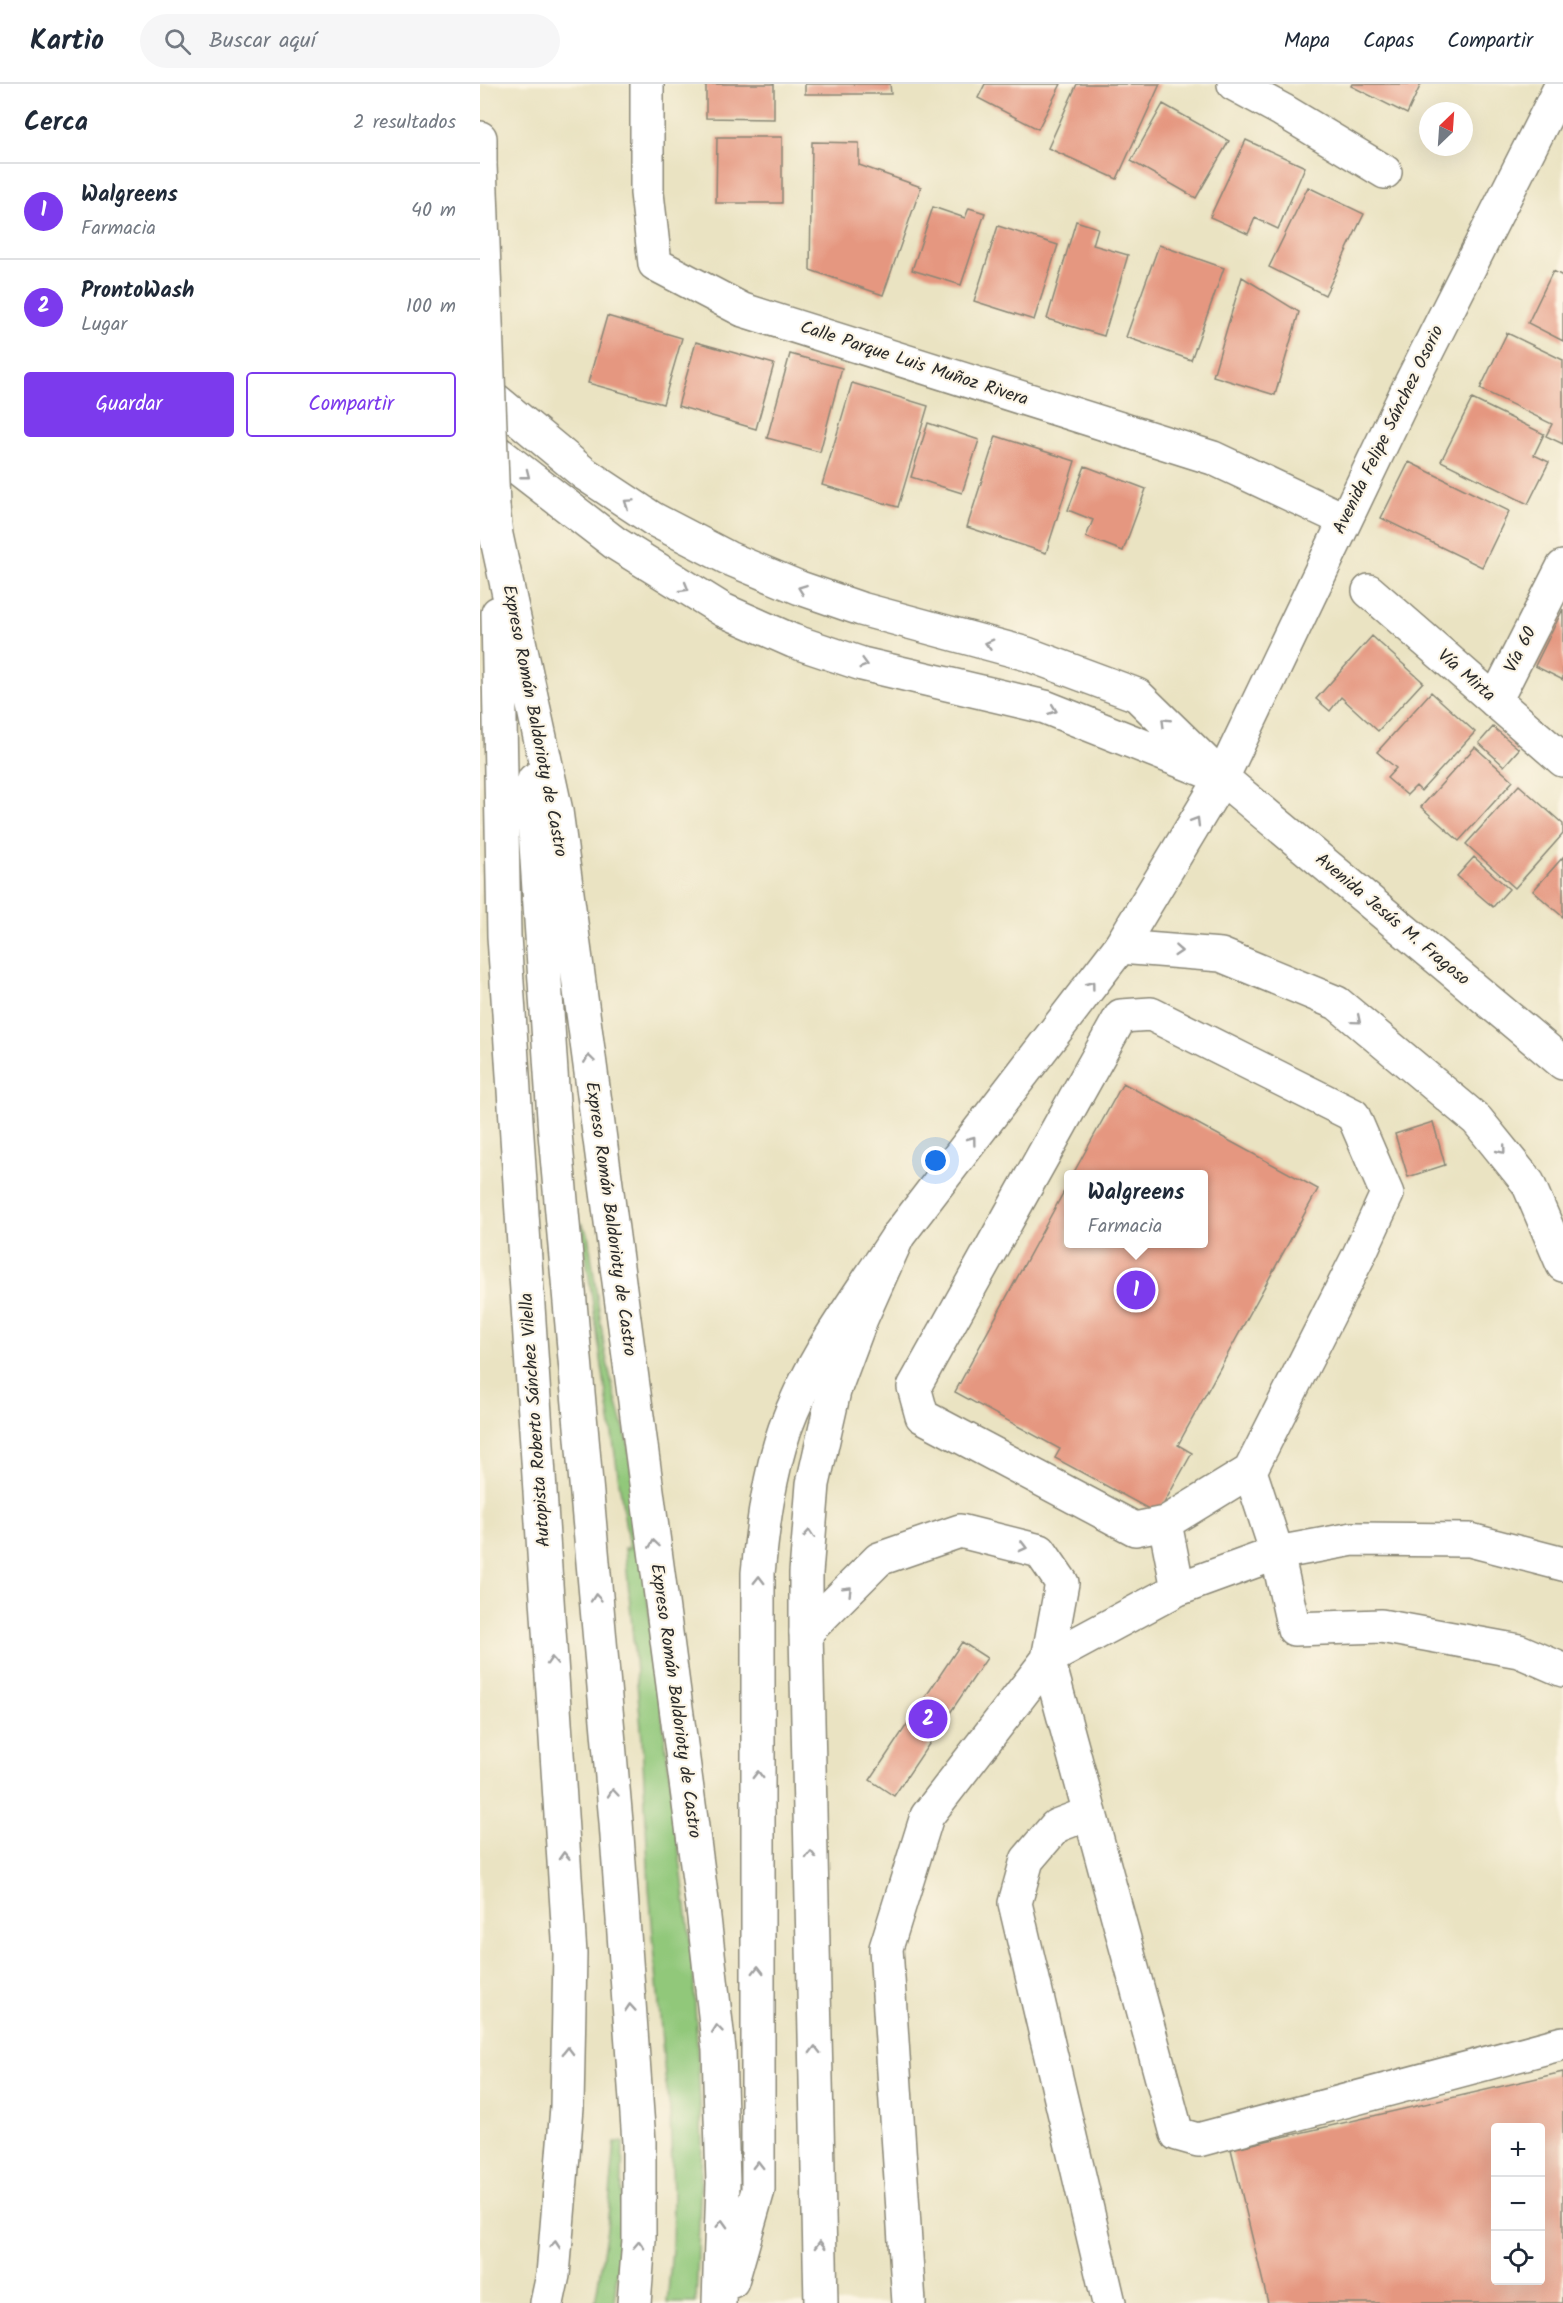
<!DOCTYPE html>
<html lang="es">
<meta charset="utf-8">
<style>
body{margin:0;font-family:Kalam,sans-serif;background:#f6f6f7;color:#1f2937}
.controls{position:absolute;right:18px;bottom:18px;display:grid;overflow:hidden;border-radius:6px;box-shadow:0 6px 24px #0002}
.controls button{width:54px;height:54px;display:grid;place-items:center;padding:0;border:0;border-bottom:2px solid #e0e1e3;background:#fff;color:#1f2937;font:30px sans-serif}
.compass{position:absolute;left:939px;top:18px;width:54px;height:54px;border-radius:50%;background:#fff;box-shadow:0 6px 24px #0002;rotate:25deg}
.you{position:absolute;left:456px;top:1077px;width:21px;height:21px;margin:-15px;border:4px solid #fff;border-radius:50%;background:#1a73e8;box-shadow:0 0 0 9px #1a73e833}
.badge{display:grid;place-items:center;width:39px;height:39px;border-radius:50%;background:#7c3aed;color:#fff;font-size:20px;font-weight:700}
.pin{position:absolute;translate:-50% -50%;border:3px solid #fff;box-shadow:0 2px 6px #0006}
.popup{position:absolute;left:584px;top:1086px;width:144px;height:78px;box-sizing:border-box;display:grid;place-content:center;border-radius:6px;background:#fff;filter:drop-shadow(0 2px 4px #0005);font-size:20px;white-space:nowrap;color:#747a83}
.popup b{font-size:22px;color:#1f2937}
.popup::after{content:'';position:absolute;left:50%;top:100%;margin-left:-12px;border:12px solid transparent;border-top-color:#fff}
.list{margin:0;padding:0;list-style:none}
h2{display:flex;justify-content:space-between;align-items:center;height:78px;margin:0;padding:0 24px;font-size:26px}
h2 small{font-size:20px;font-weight:400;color:#747a83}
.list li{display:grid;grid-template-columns:39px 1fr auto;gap:18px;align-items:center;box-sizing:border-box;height:96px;padding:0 24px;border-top:2px solid #e0e1e3}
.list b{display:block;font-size:22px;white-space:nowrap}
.list p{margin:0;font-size:20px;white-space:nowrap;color:#747a83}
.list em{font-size:20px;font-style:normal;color:#747a83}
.actions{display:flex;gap:12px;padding:18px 24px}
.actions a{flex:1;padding:14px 0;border:2px solid #7c3aed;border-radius:6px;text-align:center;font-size:21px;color:#7c3aed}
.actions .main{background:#7c3aed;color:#fff}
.icon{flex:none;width:33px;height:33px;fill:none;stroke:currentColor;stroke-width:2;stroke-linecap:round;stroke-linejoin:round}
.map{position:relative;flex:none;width:1083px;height:2219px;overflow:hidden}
header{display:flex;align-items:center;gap:36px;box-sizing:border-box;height:84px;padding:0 30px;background:#fff;border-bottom:2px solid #e0e1e3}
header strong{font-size:28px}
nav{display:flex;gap:33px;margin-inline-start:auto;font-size:21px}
.search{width:420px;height:54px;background:#f6f6f7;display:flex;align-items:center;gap:15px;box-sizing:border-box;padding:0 21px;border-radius:33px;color:#747a83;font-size:22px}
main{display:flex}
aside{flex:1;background:#fff}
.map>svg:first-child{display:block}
.green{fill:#91c87a;stroke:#5e7a52;stroke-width:1.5}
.building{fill:#e59780;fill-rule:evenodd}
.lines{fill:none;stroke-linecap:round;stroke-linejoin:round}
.minor-casing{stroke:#8a8776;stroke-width:36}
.major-casing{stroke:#8a8776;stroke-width:36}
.highway-casing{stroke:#8a8776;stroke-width:36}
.minor{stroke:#fff;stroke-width:33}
.major{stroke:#fff;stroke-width:33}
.highway{stroke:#fff;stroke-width:33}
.highway-bridge-casing{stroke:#8a8776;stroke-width:36;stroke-linecap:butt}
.highway-bridge{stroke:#fff;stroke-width:33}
.oneway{stroke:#a0a0a0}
.labels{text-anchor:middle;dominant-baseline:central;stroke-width:4.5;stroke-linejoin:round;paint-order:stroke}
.street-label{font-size:18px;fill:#2b2b2b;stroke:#fcf5e5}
</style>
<header>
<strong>Kartio</strong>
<div class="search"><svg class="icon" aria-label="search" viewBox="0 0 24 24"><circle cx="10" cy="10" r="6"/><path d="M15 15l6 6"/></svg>Buscar aquí</div>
<nav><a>Mapa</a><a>Capas</a><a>Compartir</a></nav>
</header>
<main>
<aside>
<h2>Cerca<small>2 resultados</small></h2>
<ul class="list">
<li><span class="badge">1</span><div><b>Walgreens</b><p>Farmacia</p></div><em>40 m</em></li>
<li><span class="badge">2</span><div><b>ProntoWash</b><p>Lugar</p></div><em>100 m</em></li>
</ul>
<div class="actions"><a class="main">Guardar</a><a>Compartir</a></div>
</aside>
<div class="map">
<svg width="1083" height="2219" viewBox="0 0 1083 2219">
<rect width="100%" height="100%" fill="#fcf5e5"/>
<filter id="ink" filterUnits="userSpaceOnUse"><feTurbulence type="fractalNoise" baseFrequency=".0167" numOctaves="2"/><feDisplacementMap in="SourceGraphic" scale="12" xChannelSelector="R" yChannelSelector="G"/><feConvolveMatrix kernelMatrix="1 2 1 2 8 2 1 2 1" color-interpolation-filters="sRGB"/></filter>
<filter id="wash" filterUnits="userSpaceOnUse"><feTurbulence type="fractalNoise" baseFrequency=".008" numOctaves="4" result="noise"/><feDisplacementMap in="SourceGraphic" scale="24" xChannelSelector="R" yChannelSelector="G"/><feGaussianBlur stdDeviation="1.35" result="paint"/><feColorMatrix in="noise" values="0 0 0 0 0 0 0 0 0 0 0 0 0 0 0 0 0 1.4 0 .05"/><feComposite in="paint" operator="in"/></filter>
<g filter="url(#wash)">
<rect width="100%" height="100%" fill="#eae3c2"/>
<path class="green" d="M101,1139L108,1150L125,1268L133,1305L148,1359L213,1879L222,2060L216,2219H187L192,2166L193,2113L190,2026L185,1993L169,1803L162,1655L145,1464L149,1465Z
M135,2058H143L140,2161L134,2219H115L127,2144Z"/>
<g id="blocks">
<path class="building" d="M226,0H294V35L226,34Z
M325,0H410L411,10H325Z
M505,0H581L558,45L498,14Z
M597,0H680L637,95L568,64Z
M872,0H941L927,30L871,2Z
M683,20L749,57L716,114L651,77Z
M237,53H302V119H236Z
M766,56L825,83L798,145L775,134L768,150L730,133Z
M332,58L379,59V81L441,103L403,211L330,186Z
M828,103L884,130L845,211L789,183Z
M453,123L485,134L489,124L505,129L481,201L432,186Z
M596,137L618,144L613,161L648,171L624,252L567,235Z
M518,142L578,161L554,236L494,217Z
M679,161L744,184L711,276L646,253Z
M1073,187L1083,192V257L1048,239Z
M762,193L819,228L795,311L733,292Z
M127,232L202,254L183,320L108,299Z
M1027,249L1083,276V360L1066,352L1072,340L1000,305Z
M216,258L294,280L276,345L198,322Z
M310,270L362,284L340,368L287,354Z
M372,299L448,322L418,423L342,401Z
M992,315L1064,350L1054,371L1069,378L1048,420L961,377Z
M448,339L499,356L482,409L431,393Z
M516,352L595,377L566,469L487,443Z
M929,378L1029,427L1002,483L901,434Z
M605,382L666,405L643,467L606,453L613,436L588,426Z
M1083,525V596L1055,582Z
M892,552L943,598L898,647L861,613L850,627L836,615Z
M951,608L995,648L941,707L936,702L927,711L907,694L916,684L897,668Z
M1013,643L1039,665L1024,682L999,659Z
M995,663L1033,697L979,757L941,723Z
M1039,701L1083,740V750L1035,804L986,760Z
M994,773L1029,805L1013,823L977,792Z
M1083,773V833L1053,807Z
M643,999L838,1105L698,1361L712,1369L678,1430L575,1374L580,1365L475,1308L588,1100V1160H724V1090H593Z
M953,1038L965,1081L928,1093L915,1050Z
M482,1558L507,1574L414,1712L390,1696Z
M1083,1988V2219H788L751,2065ZM1016,2044H1060V2196H1016Z"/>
</g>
</g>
<g filter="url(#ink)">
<use href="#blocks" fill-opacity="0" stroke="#8a8776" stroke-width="1.5"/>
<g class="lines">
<defs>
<path id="minor" d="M167,0V109L175,180L263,226L733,374L865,436
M754,0L802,26L905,88
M1082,0L930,301L742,694L1083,979
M889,507L1083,676
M1015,617L1083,483
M640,863L741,871L857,919L997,1036L1048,1099L1083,1181
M770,1387L685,1439L655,1445L442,1332L434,1303L641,932L671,930L873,1031L907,1110L878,1173L770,1387L797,1469L814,1545L901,1542L1039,1567L1083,1586
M685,1439L698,1505
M326,1548L399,1475L480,1447L560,1467L582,1499L568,1575L697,2050L718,2056L1083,1959
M610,1729L576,1742L547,1776L535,1819L629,2219
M429,2219L406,1864L447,1732L568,1575L698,1505L797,1469L873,1455L990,1456L1083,1480"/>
<path id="major" d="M341,2219L326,1548V1489L333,1400L354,1307L381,1235L418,1152L640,863L742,694"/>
<path id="highway" d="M0,54V81
M0,303L105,390L173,435L248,474L320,504L381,525L547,570L657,611L742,694
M0,355L135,459L243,526L313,557L382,580L565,623L726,687
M13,423L16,451L76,727L223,1825L239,1966L243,2099L239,2219
M18,529L24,852L90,1870L87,2023L73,2191L67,2219
M54,696V730L75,1049L136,1738L159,2058V2156L154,2219
M252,2197L278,2106V1489C283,1440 289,1392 305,1345C330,1275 378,1214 418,1152"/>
</defs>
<use href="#minor" class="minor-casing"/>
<use href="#major" class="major-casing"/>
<use href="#highway" class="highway-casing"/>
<use href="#minor" class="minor"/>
<use href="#major" class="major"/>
<use href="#highway" class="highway"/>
<defs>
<path id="highway-bridge" d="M0,81L13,423"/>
</defs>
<use href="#highway-bridge" class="highway-bridge-casing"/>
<use href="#highway-bridge" class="highway-bridge"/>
</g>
<defs><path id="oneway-chevron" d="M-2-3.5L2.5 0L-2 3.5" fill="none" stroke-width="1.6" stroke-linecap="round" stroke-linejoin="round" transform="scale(1.5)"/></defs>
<g class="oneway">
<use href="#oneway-chevron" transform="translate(46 391) rotate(38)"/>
<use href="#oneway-chevron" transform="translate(148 419) rotate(-146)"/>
<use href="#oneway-chevron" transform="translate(205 504) rotate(30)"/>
<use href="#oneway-chevron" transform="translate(322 505) rotate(-160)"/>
<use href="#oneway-chevron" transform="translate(509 560) rotate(-165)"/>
<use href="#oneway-chevron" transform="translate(384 580) rotate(16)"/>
<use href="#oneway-chevron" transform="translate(573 626) rotate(21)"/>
<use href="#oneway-chevron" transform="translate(685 638) rotate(-136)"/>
<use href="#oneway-chevron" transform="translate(716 737) rotate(-59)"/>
<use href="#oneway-chevron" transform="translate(698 867) rotate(4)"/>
<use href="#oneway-chevron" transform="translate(611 901) rotate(-53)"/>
<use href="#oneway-chevron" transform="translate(877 936) rotate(40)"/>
<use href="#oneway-chevron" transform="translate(109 975) rotate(-98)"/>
<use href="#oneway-chevron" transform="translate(492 1056) rotate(-53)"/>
<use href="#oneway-chevron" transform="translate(1022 1066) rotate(51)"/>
<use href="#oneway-chevron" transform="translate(329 1450) rotate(-86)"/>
<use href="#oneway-chevron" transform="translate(174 1460) rotate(-98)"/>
<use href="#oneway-chevron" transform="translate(543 1463) rotate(14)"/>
<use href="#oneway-chevron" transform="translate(279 1496) rotate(-89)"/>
<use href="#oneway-chevron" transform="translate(368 1506) rotate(-45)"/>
<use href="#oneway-chevron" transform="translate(116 1514) rotate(-95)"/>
<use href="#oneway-chevron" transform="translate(72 1577) rotate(-94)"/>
<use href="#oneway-chevron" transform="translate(278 1691) rotate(-90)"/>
<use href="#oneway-chevron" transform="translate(133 1709) rotate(-95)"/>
<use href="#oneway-chevron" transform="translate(331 1771) rotate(-91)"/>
<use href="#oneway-chevron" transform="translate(84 1772) rotate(-93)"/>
<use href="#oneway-chevron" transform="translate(278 1886) rotate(-90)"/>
<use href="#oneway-chevron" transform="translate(150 1924) rotate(-94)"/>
<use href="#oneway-chevron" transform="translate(237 1945) rotate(-96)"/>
<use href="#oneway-chevron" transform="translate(335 1966) rotate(-91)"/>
<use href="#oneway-chevron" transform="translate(88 1967) rotate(-89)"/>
<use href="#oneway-chevron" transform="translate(278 2081) rotate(-90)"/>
<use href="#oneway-chevron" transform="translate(242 2140) rotate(-88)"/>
<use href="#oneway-chevron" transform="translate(75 2161) rotate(-85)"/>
<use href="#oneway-chevron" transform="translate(159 2161) rotate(-87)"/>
<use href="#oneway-chevron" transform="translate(340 2161) rotate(-91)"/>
</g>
</g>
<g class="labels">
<g class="street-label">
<text transform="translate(434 280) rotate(18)">Calle Parque Luis Muñoz Rivera</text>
<text transform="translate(909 346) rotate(-64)">Avenida Felipe Sánchez Osorio</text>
<text transform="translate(1041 566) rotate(-63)">Vía 60</text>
<text transform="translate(986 592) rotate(41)">Vía Mirta</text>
<text transform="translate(54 637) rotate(79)">Expreso Román Baldorioty de Castro</text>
<text transform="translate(912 836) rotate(40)">Avenida Jesús M. Fragoso</text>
<text transform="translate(130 1135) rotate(82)">Expreso Román Baldorioty de Castro</text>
<text transform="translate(56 1336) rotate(-94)">Autopista Roberto Sánchez Vilella</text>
<text transform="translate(195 1617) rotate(82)">Expreso Román Baldorioty de Castro</text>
</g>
</g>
</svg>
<div class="controls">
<button>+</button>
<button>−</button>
<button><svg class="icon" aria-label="locate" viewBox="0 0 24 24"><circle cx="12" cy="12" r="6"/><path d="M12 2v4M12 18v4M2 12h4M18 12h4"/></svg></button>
</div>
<svg class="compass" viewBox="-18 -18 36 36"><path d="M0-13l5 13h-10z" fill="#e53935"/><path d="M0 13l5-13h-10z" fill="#747a83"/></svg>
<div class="you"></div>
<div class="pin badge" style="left:656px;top:1206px">1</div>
<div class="popup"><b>Walgreens</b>Farmacia</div>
<div class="pin badge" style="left:448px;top:1635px">2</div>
</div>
</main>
